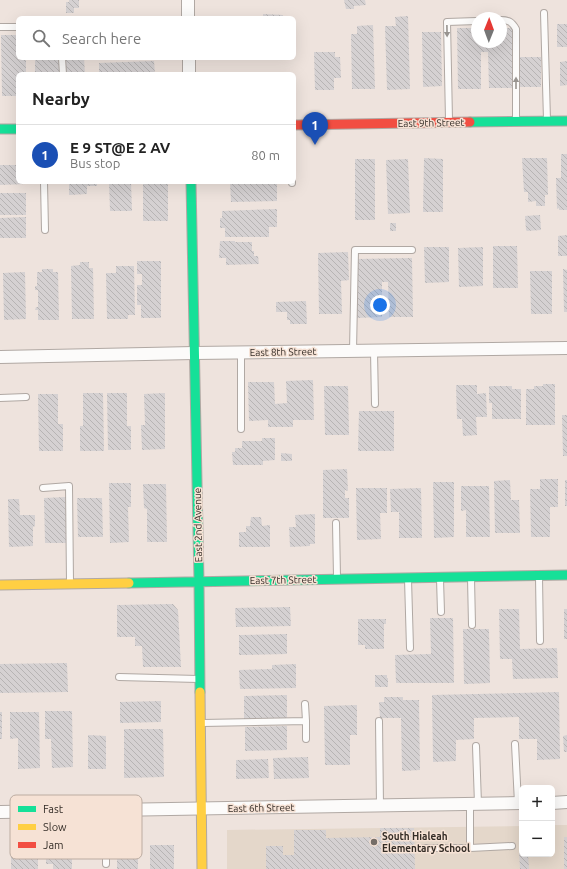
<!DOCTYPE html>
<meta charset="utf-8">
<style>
body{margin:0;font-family:Ubuntu,sans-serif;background:#f6f6f6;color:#222}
.controls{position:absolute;right:12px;bottom:12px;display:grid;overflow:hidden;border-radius:6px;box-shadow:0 4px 16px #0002}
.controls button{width:36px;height:36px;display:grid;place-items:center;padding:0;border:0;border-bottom:1px solid #e0e0e0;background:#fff;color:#222;font:20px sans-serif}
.compass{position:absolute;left:471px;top:12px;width:36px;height:36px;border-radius:50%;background:#fff;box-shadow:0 4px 16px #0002;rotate:1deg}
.you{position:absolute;left:380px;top:305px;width:14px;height:14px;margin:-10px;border:3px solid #fff;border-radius:50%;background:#1a73e8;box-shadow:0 0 0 6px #1a73e833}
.badge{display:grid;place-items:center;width:26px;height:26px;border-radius:50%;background:#b45309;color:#fff;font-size:13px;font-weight:700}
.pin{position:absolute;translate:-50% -33px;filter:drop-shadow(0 1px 2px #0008)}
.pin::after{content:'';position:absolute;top:21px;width:14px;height:12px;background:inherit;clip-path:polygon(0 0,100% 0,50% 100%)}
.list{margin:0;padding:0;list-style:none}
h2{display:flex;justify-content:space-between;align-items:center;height:52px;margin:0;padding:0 16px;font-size:17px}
h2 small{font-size:13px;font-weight:400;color:#767676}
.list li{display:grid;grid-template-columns:26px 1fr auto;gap:12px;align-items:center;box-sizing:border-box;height:60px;padding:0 16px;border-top:1px solid #e0e0e0}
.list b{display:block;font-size:15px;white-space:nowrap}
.list p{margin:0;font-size:13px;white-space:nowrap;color:#767676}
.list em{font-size:13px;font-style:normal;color:#767676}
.icon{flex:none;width:22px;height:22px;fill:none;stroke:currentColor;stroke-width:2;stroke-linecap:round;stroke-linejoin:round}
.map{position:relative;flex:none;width:567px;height:869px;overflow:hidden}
.search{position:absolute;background:#fff;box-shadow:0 4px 16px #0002;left:16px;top:16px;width:280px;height:44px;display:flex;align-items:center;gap:10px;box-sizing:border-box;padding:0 14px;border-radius:6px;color:#767676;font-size:15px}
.panel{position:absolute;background:#fff;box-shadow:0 4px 16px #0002;left:16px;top:72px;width:280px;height:112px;border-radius:6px}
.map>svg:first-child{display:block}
.education{fill:#e4d7ca}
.building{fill:url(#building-back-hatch)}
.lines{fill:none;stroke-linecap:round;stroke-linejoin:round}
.lane-casing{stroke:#b0a8a3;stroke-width:8}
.street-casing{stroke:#b0a8a3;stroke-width:14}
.fast-casing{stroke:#b0a8a3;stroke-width:11}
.slow-casing{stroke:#b0a8a3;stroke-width:11}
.jam-casing{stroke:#b0a8a3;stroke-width:11}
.lane{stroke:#fcfbfa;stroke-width:6}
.street{stroke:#fcfbfa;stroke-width:12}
.fast{stroke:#16e098;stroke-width:9}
.slow{stroke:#ffcf43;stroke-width:9}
.jam{stroke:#f24e42;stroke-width:9}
.oneway{fill:#989490}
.poi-dot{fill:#756d67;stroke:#f6e2d5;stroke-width:1.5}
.labels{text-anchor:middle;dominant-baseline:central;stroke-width:3;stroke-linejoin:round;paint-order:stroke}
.street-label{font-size:10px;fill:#342d27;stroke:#f6e2d5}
.poi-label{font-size:10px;font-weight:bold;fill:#342d27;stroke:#f6e2d5;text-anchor:start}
.key{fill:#f6e2d5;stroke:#bcaca1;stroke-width:1}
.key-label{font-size:11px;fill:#342d27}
</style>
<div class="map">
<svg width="567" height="869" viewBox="0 0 567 869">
<defs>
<pattern id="building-back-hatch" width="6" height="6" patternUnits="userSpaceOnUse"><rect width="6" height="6" fill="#d5d1d2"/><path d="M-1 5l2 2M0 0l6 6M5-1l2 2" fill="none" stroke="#b7b4b4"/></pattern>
</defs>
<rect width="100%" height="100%" fill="#eee3dd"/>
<path class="education" d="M552,825H567V869H227V830L522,826V854H552Z"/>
<path class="building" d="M69,0H79V8H74V13H66V2H69Z
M344,0H365L366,5L354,6V9H346Z
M263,14L283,15V18H263Z
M408,16L410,89L387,90L385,26H396L395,17Z
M557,24H567V47H557Z
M373,25L375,89H352L351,34H357V26Z
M457,28H477V42H501V28H512L513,88H489L488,52H481V89H458Z
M422,32H441L442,86L423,87Z
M1,35H18V58H26V74H18V96H2Z
M314,52H335V57H340L341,78H334V90H315Z
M520,57H541V87H520Z
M35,58H59V74H35Z
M65,58H84L85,74H66Z
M154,61L155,74H99V63Z
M567,61V85L560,86V62Z
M561,154H567V210H559V208L557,209L556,178H561Z
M424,158L443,159V212H423Z
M522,158H547L548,195H545V206H536V201L528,202V192H524Z
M355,159H375V220H355Z
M408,159L410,213L388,214L386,160Z
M0,165H18V182H27V184L0,185Z
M69,182H97V186H87V194L69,195Z
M109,182H131L132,211H110Z
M143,182H168V221H143Z
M230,182H277V201L231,202Z
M0,193H26V215H0Z
M277,209V227H269V237H225V228H220V218H222V211Z
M540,215L541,230L527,231L526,230L525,216Z
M26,217V238H0V218Z
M390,223H396V231H390Z
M567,235V256H558V236Z
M220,241H235V242H252V251H254V256H258L259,264L226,265V258H219Z
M493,246H517L518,288H493Z
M424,247H449V282L425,283Z
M483,247V286L459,287L458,248Z
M348,252L349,280L341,281L342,314H319L318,253Z
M412,258L413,317H389L388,282H382V317L357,318L356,259Z
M137,261H161V318H141V305H137V285H142V274H137Z
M80,262H89V268H93L94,319H72L71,266L80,265Z
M116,266H134L135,315H128V319H107L106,273H116Z
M42,269H53V272H58L59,320H38V310H35L36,307H38V290H35V286H37V272H42Z
M563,269L567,270V312H564Z
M530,271H552V314H531Z
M25,272L26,319L4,320L3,273Z
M306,301L307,324H290V320H287V312H276V302Z
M313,380L314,420H293V427H268V420L249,421L248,382H274L275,404L287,403L286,381Z
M543,384H555V425H526V389H534V386H543Z
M456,385H477V394L486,393L487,417H476L477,435L463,436L462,419H457Z
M324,386H348L349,435H325Z
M489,386H512V389H521V419H492V403H489Z
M83,393H103L104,451H80V426H83Z
M107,393H127V426H131V450H108Z
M165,393V449L142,450L141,425H145L144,394Z
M38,394H58V424H63V451H39Z
M359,411H394V451H358Z
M562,415H567V456H563Z
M262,438H275V460L263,461V465H233L232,452H235V448H242V441H262Z
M281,453L292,454V461H281Z
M347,469L348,491L345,490V498H349V518H323V470Z
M540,479H558V507H550V537H531L530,489H540Z
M510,480L511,500H519L520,533H495L494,481Z
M565,480H567V506H565Z
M433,482H454V537L434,538Z
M109,483H131V507H128L129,542L110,543Z
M143,484H166L167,542H147V509L144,508Z
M461,486H489L490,537H466V510L461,511Z
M356,488H387V513H380L381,539L357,540Z
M421,488L422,538H399V512H391L390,489Z
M66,497V543H45L44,498Z
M77,498H102L103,537H78Z
M8,499H19L20,515H35V526L33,527V546L9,547Z
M315,514V544H310V546L290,547L289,527H296L295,515Z
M251,517H261L262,526L270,525V547H239V532H246V526H250Z
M173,604L178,610L181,667H143L142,646H135V637H117V605Z
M290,607L291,626L236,627L235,608Z
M499,609H519L520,649L557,648L558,678L513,679L512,659H500Z
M564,609H567V639H564Z
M430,618H453L454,683H396L395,655L431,654Z
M358,619H386V624H384V649H365V645H358Z
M463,629H489L490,683L464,684Z
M287,634V654L239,655V635Z
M67,663L68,692L0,693V664Z
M296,664V688L240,689L239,670L272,669V665Z
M375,675H387V678H388V687H375Z
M559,692L560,759L537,760V739H519V717L474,718V739L456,740V761L433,762L432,695Z
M287,695V718L244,719V696Z
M384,697H403V700H419L420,770L402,771L401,718H380L379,702H384Z
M161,701V722L120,723V702Z
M357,705V735H350V765H325L324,706Z
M45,711H72L73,767L52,768L51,739H45Z
M0,712H2V739H0Z
M10,712H39L40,768L18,769V738L10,739Z
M287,726V750L245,751V727Z
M124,729H163L164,777L124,778Z
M88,735L106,736V769H88Z
M567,735V752H564L563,736Z
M308,757L309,778L274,779L273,758Z
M268,759L269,778L236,779V760Z
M380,828H414L415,869H266V846H283V855H294V830H326V838L380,837Z
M564,837H567V869H564Z
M27,845H38V869H11V848H27Z
M150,845H174V869H150Z
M46,849H74V853L72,854V869H53V864H46Z
M117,849H138V869H117Z
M519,851H522V854H528L529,869H520Z"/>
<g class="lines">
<defs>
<path id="lane" d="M544,13L547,120
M501,20C509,20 512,22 516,29V120
M0,27H18
M62,58L63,74
M449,120L447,22L477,21
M44,182L45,230
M292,182V183
M353,351L355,250H412
M374,351L375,404
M241,352V429
M0,398L26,397
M43,488L69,486L70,582
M336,523L337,577
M539,577L540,641
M471,578L472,625
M408,579L410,648
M440,579L441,612
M119,677L198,679
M306,721V739
M379,721L380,806
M202,723L306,721L305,704
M515,744L518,803
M476,746L478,804
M470,804V848L512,846
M424,848H470
M80,852H106
M106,864V810"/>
<path id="street" d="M188,0V18
M189,58V74
M0,357L194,353L567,348
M552,803L567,802
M0,812L522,803"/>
<path id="fast" d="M470,122L567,121
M0,129H18
M191,182L199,581L200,692
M129,583L567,575"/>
<path id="slow" d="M0,585L129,583
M200,692L202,869"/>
<path id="jam" d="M294,125L470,122"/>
</defs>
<use href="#lane" class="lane-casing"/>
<use href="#street" class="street-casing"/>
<use href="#fast" class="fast-casing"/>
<use href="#slow" class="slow-casing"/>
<use href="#jam" class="jam-casing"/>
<use href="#lane" class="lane"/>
<use href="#street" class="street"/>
<use href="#fast" class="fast"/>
<use href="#slow" class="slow"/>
<use href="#jam" class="jam"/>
</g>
<defs><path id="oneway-solid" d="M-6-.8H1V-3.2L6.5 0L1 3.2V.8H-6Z"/></defs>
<g class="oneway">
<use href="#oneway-solid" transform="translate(447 31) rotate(89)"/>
<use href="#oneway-solid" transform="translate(516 83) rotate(-90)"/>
</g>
<circle class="poi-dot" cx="374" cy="842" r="4"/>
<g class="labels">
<g class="street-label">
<text transform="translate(431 123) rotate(-1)">East 9th Street</text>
<text transform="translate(283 352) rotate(-1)">East 8th Street</text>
<text transform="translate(198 525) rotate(-91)">East 2nd Avenue</text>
<text transform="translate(283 580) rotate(-1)">East 7th Street</text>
<text transform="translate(261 808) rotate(-1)">East 6th Street</text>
</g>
<g class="poi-label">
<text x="382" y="836">South Hialeah<tspan x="382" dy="12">Elementary School</tspan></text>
</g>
</g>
<rect x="10" y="795" width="132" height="64" rx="6" class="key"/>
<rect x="18" y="806" width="18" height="6" fill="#16e098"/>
<rect x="18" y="824" width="18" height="6" fill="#ffcf43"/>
<rect x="18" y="842" width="18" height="6" fill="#f24e42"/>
<g class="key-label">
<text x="43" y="813">Fast</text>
<text x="43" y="831">Slow</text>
<text x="43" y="849">Jam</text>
</g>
</svg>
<div class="controls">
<button>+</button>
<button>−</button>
</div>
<svg class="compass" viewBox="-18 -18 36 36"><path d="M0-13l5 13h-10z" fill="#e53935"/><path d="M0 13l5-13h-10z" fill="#767676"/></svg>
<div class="you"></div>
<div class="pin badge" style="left:315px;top:145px;background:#1a4fb4">1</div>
<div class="search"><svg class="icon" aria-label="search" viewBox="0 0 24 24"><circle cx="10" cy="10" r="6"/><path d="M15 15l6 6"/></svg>Search here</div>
<section class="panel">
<h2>Nearby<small></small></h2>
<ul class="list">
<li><span class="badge" style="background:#1a4fb4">1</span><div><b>E 9 ST@E 2 AV</b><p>Bus stop</p></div><em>80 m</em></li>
</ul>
</section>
</div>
